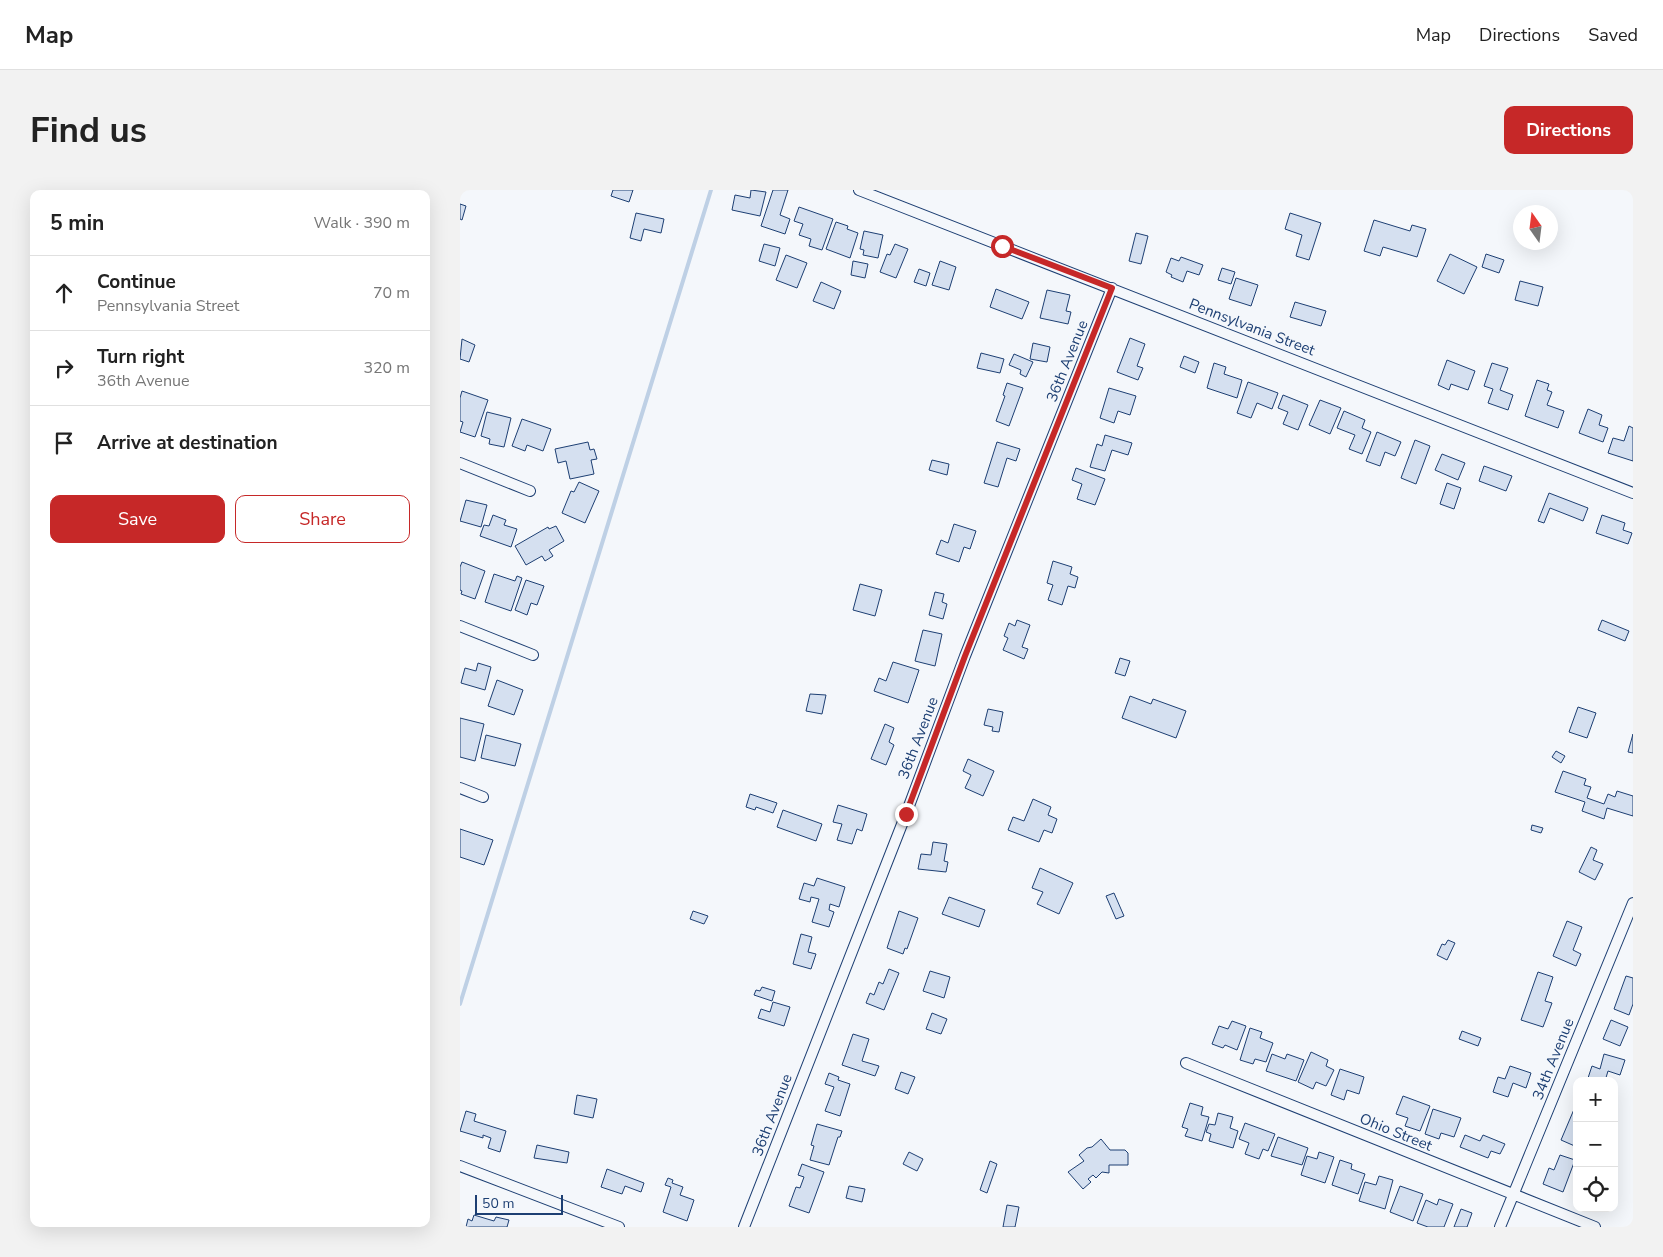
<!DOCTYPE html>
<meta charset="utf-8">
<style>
body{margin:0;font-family:"Nunito Sans",sans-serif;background:#f2f2f2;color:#222}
.controls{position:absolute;right:15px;bottom:15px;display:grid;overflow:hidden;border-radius:10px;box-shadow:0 5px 20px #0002}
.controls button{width:45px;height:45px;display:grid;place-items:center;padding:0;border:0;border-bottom:1px solid #e0e0e0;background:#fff;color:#222;font:25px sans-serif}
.compass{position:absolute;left:1053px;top:15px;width:45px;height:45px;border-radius:50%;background:#fff;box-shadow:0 5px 20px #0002;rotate:346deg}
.scale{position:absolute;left:15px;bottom:12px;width:88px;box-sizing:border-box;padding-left:5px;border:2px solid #1d3f73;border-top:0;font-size:14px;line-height:18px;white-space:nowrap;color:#1d3f73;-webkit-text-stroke:4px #f4f7fb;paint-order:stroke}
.stop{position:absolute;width:15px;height:15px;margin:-11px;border:4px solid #c62828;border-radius:50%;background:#fff}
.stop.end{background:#c62828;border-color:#fff;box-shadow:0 1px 5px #0008}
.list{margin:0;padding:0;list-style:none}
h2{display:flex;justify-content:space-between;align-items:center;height:65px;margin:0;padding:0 20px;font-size:21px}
h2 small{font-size:16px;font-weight:400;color:#767676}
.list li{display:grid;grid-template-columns:32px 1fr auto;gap:15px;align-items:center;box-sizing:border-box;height:75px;padding:0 20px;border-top:1px solid #e0e0e0}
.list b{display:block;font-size:19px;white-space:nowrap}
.list p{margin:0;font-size:16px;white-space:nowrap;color:#767676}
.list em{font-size:16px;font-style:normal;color:#767676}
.actions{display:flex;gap:10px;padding:15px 20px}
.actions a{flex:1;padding:11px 0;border:1px solid #c62828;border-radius:10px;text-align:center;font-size:18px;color:#c62828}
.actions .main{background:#c62828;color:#fff}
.icon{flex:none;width:28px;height:28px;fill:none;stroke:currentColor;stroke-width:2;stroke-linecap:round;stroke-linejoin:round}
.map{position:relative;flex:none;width:1173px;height:1037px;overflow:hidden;border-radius:10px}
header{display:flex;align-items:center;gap:30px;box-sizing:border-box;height:70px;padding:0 25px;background:#fff;border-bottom:1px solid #e0e0e0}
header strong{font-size:24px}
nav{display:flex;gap:28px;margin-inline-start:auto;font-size:18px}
.intro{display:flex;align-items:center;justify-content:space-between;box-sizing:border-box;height:120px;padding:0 30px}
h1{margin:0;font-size:35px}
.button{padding:12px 22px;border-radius:10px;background:#c62828;color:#fff;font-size:18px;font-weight:700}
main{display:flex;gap:30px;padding:0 30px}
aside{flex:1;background:#fff;border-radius:10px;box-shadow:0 5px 20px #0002}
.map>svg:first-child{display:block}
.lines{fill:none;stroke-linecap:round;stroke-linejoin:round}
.stream{stroke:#bed0e5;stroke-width:4}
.building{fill:#d5e0f0;stroke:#1d3f73}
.minor-casing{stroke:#1d3f73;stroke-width:12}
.minor{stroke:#f4f7fb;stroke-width:10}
.route{stroke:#c62828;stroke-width:6}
.labels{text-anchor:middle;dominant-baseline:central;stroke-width:4;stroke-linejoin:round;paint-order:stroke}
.street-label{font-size:15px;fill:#1d3f73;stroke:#f4f7fb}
</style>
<header>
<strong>Map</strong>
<nav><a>Map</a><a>Directions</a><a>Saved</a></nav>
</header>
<div class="intro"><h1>Find us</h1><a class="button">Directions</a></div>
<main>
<aside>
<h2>5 min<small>Walk · 390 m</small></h2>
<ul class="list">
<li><svg class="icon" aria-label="ahead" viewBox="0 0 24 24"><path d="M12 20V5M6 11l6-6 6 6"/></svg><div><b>Continue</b><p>Pennsylvania Street</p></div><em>70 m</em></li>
<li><svg class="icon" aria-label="right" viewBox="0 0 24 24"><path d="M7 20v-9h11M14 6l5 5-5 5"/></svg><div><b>Turn right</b><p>36th Avenue</p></div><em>320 m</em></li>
<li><svg class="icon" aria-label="arrive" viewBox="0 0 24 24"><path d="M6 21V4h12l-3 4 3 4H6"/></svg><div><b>Arrive at destination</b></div></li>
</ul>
<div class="actions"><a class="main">Save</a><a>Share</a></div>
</aside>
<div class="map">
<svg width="1173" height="1037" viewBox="0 0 1173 1037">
<rect width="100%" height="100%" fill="#f4f7fb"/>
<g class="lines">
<path class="stream" d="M0,814L251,0"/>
</g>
<path class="building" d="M153,0H173L169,12L151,6Z
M291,0L306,2L300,26L272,20L275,5L290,8Z
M313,0H328L320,25L330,29L325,44L301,36Z
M0,14L6,16L2,30L0,29Z
M339,17L373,29L362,60L349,56L351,49L339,45L343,34L334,31Z
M176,23L204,29L201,43L184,39L181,51L170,48Z
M830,23L861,33L849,70L836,66L842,45L825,39Z
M914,30L950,41L952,35L966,39L957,67L923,57L920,66L904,61Z
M376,32L388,36L387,39L398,43L390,68L366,59Z
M404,41L423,45L418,68L403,65L404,60L400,59Z
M676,43L688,46L681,74L669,71Z
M304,54L320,58L315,76L299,71Z
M435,54L448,59L436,88L420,82L427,64L430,65Z
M990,64L1017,77L1004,104L977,91Z
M1026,64L1044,70L1039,83L1022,77Z
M326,65L347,73L337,98L316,90Z
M721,67L743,75L739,85L727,81L723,92L711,87L712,85L706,82L711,68L719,71Z
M393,71L408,74L405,88L391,85Z
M480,71L496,77L489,100L472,95Z
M762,78L775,82L771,94L758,90Z
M459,79L470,83L466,96L454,92Z
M776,88L798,95L791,116L769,109Z
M1060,91L1083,97L1078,116L1055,110Z
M361,92L381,101L374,119L353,111Z
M536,99L569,112L562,129L530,117Z
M587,100L610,105L606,121L611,122L608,134L580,128Z
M835,112L866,121L861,136L830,127Z
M670,148L685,154L677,176L683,178L678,190L657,182Z
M2,149L15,155L9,172L0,169Z
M573,153L590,157L587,172L570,169Z
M521,163L544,169L540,183L517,178Z
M554,164L573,172L566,187L560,184L561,180L549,175Z
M724,166L739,172L735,183L720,177Z
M987,170L1015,181L1008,200L991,194L989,200L978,195Z
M754,173L766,177L764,184L782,190L777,208L747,198Z
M1032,173L1048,178L1040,200L1053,205L1048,220L1028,213L1033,199L1024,196Z
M1077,190L1089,194L1087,200L1092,202L1087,215L1104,221L1098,238L1065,226Z
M788,192L818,203L812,219L797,213L791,228L777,223Z
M547,193L563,198L549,236L536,231L545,206L543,205Z
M649,198L676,206L670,225L658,221L654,233L640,228Z
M2,201L28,210L15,247L0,242L3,232L0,231V208Z
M823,205L848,215L838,240L823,234L828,222L818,218Z
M860,210L881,218L870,244L849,235Z
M1128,219L1142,225L1139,235L1148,238L1143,252L1119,243Z
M884,221L905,230L902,238L911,242L902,264L889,259L895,245L877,238Z
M27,222L51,228L44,257L29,254L30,249L21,246Z
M62,229L91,239L83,261L67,255L65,261L52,256Z
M1169,236L1173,238V271L1148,263L1153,248L1164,251Z
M917,242L941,252L935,266L925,262L920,276L906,271Z
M645,245L672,253L668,265L652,260L645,281L630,277L637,254L642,256Z
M955,250L970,256L956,294L941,288Z
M128,252L130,260L134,259L137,269L131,270L134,284L110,289L106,271L98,273L95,259Z
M537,252L560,259L556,271L547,268L538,297L524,293Z
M982,264L1005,273L998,290L975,280Z
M472,270L489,274L487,285L469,280Z
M1024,276L1052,286L1046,301L1019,291Z
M616,278L645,289L635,315L617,309L622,294L612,290Z
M119,292L139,301L125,333L102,323L111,301L114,302Z
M987,293L1001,298L994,319L980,314Z
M1089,303L1128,318L1123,331L1090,318L1084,333L1078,331Z
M6,310L27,315L21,337L0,331Z
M33,325L46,330L44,335L57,339L51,357L20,346L24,335L29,336Z
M1142,325L1165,333L1163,340L1172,343L1168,354L1136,343Z
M494,334L516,341L510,359L504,357L499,372L476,364L481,350L488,353Z
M96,336L104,351L89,360L93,366L85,371L82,366L66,375L55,356L88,337L89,339Z
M593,371L612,377L610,384L618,387L615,398L608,396L602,415L588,410L593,395L587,393Z
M2,372L25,381L15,409L1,404L2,401L0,400V377Z
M34,384L55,391L57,386L62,388L51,421L25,412Z
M66,390L84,396L77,415L71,413L67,425L55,420Z
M400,394L422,400L415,426L393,420Z
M475,402L484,404L482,412L487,414L483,429L469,425Z
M557,430L570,435L562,457L568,459L564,469L543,460L548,448L544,446L549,433L555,436Z
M1142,430L1169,441L1165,451L1138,440Z
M463,440L482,444L475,476L455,471Z
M660,468L670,471L665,486L655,483Z
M433,472L459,480L448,513L414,501L419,488L426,491Z
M18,473L31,477L25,500L1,493L5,478L16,481Z
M37,490L63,500L54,525L28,516Z
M350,504L366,505L362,524L346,521Z
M670,506L691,514L693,509L726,521L716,548L662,528Z
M1118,517L1136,523L1127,548L1109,542Z
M528,519L543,522L539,542L532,541L533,537L524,535Z
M0,528L24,534L15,571L0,567Z
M425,534L434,538L429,552L434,555L426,575L411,569Z
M1173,544V563L1168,562Z
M26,545L61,554L55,576L21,568Z
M1096,561L1105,566L1101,573L1092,567Z
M508,569L534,581L523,606L505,598L511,585L503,581Z
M1103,581L1126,589L1124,595L1131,597L1127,608L1144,614L1148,604L1155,607L1157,601L1173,606V626L1147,618L1144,629L1122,621L1125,612L1095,602Z
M290,604L317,613L313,623L296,617L295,620L286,617Z
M573,609L591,617L588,625L597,629L592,643L584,640L579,652L548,640L553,627L564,631Z
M378,615L407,624L402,641L397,639L392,654L377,650L382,634L373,632Z
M323,620L362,634L356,651L317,637Z
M1072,635L1083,638L1081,643L1071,640Z
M0,639L33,650L24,675L0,667Z
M473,652L487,654L484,671L488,672L486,682L458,679L461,664L471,665Z
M1131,657L1137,660L1133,670L1143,674L1135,690L1119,682Z
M580,678L613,693L599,724L577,714L583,702L572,698Z
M357,688L385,697L379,717L370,714L369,720L374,722L369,737L352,732L359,709L351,707L350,712L339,709L344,693L354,696Z
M654,703L664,726L656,729L646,706Z
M489,707L525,720L519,737L482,724Z
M233,721L248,726L244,734L230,729Z
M439,721L458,728L447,759L445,758L443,764L427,758Z
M1107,731L1122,737L1113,760L1121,764L1116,776L1093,766Z
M341,744L352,747L348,762L356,764L351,779L333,774Z
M988,750L995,753L987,770L977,765L982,754L985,755Z
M429,779L439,783L424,820L406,813L410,803L414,805L419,792L423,794Z
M470,781L490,787L484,808L463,801Z
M1078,782L1093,787L1085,811L1092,813L1083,837L1061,830Z
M1166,786L1173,788V814L1169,825L1154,819Z
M302,797L315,801L312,811L294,805L296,800L300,801Z
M313,812L330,817L324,836L298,828L301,819L310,822Z
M472,823L487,829L481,844L466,839Z
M1151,830L1168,837L1160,856L1143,849Z
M772,831L786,836L777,860L765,855L763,858L752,854L759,836L768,839Z
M790,838L802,842L800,848L813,853L806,872L795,869L793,874L780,870Z
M1002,841L1021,848L1018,856L999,849Z
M393,844L409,849L402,871L419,876L415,886L382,875Z
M851,862L868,870L866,876L874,880L866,896L856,892L853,899L838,892Z
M812,864L825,869L827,864L844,870L836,891L806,881Z
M1144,864L1165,870L1160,885L1148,881L1145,891H1127L1132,876L1140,879Z
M1050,876L1071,883L1066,898L1053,893L1048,907L1033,902L1038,887L1045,889Z
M880,879L904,887L899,904L887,900L884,910L871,905Z
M441,882L455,887L448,904L435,899Z
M369,883L379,887L378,890L390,894L380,926L365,921L374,897L365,894Z
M117,905L137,909L133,928L114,924Z
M943,906L970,916L960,941L945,936L948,928L936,924Z
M730,913L743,917L741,925L749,927L742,951L725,946L728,939L722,937Z
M1115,917L1117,918V957L1101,950Z
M973,919L1001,928L994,947L981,943L979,949L965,944Z
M6,921L16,924L14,931L46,941L40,962L28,958L31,948L23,945V948L0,941Z
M758,923L773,927L770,938L778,941L773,958L749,951L751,944L746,942L749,934L755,935Z
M785,933L815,944L808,961L803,959L799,969L785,964L789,953L779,949Z
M357,934L382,941L380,947H378L369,975L350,970L354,956L351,955Z
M1005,945L1020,951L1023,945L1045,954L1040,964L1031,961L1028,968L1000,957Z
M818,947L848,958L842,975L811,966Z
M641,949L650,960H665L668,963V975H649V983L642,982L636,988L633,985L628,989L631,992L623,999L608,982L624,971L619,965L627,958L632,957Z
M77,955L109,962L107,973L74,968Z
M449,962L463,969L457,981L443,974Z
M859,962L874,967L865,993L841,985L847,966L857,969Z
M1100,965L1115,970L1103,1002L1083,994L1089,978L1094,980Z
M880,970L892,974L891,979L905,984L898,1004L872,995Z
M530,971L537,974L527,1003L520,1000Z
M342,974L364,982L349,1023L329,1016L336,997L340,998L344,987L338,985Z
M147,979L184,993L181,1002L165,996L162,1004L141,997Z
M919,986L933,990L925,1019L899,1011L905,992L916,995Z
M208,988L213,990L212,993L223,997L220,1005L234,1010L227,1031L203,1022L211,997L205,995Z
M389,996L405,999L402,1012L386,1008Z
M940,996L963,1004L953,1031L930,1022Z
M979,1009L993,1014L984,1037H968L957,1033L966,1010L977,1015Z
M547,1015L559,1017L555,1037H543Z
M1001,1019L1012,1023L1007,1037H994Z
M14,1025L34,1031L36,1027L49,1030L47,1037H6L8,1029L12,1031Z"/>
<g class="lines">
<defs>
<path id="minor" d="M399,0L1173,303
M0,273L70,301
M0,436L73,465
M0,598L23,607
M726,873L1135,1037
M0,976L159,1037
M284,1037L446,624L505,466L652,98
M1040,1037L1173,713"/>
</defs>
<use href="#minor" class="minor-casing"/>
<use href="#minor" class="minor"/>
</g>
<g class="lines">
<path class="route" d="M446,624L505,466L652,98L542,56"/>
</g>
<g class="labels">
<g class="street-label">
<text transform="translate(792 137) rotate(21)">Pennsylvania Street</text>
<text transform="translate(607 171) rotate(-68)">36th Avenue</text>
<text transform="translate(458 548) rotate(-69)">36th Avenue</text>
<text transform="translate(1093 869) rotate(-68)">34th Avenue</text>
<text transform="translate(312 925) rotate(-69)">36th Avenue</text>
<text transform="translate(936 942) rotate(22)">Ohio Street</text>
</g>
</g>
</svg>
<div class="controls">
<button>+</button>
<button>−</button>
<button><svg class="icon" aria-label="locate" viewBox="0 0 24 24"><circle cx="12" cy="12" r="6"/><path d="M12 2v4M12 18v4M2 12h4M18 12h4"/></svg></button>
</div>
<svg class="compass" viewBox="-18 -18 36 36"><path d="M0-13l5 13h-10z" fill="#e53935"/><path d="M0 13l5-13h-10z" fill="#767676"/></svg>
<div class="scale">50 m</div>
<div class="stop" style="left:542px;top:56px"></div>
<div class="stop end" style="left:446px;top:624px"></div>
</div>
</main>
